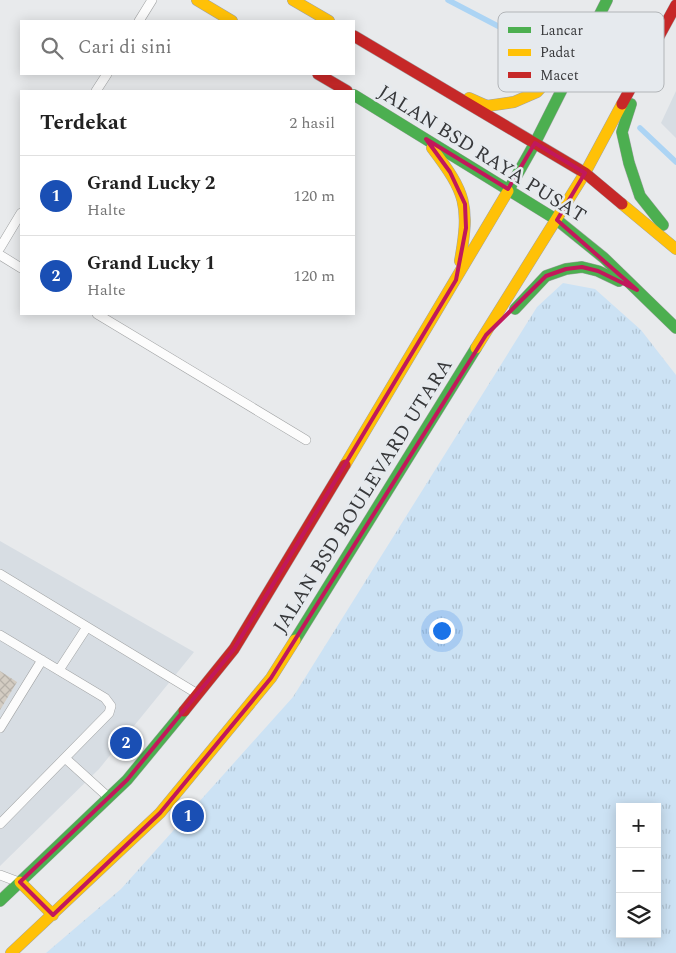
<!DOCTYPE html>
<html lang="id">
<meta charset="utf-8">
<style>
body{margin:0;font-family:Spectral,serif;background:#f2f2f2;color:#222}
.controls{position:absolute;right:15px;bottom:15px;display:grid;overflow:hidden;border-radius:0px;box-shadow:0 2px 12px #0003}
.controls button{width:45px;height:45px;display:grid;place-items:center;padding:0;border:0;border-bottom:1px solid #e0e0e0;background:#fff;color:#222;font:25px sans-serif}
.you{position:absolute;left:441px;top:630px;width:18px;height:18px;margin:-12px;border:4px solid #fff;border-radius:50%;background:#1a73e8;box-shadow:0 0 0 8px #1a73e833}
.badge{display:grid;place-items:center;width:32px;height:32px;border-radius:50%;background:#111827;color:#fff;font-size:16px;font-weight:700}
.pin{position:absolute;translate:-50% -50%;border:2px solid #fff;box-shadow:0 1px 5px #0006}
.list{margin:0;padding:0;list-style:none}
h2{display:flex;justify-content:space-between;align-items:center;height:65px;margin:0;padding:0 20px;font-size:21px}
h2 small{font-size:16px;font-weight:400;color:#767676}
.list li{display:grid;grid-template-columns:32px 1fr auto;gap:15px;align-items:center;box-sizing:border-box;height:80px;padding:0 20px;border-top:1px solid #e0e0e0}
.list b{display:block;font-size:19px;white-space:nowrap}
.list p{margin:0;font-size:16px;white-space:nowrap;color:#767676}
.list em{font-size:16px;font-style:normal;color:#767676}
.icon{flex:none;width:28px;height:28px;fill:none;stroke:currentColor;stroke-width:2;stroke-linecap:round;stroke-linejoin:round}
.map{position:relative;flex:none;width:676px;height:953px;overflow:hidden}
.search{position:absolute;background:#fff;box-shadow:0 2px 12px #0003;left:20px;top:20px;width:335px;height:55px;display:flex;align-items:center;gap:12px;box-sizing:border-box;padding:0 18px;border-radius:0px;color:#767676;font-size:19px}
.panel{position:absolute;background:#fff;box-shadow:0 2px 12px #0003;left:20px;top:90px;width:335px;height:225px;border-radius:0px}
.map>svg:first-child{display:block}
.built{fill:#d7dde3}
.grass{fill:url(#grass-tufts);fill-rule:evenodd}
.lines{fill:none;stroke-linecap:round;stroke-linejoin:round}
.stream{stroke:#acd4f4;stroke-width:5.5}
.building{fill:url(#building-cross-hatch)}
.lane-casing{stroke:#a1a3a4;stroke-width:10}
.fast-casing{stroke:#a1a3a4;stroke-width:12}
.slow-casing{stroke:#a1a3a4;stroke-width:12}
.jam-casing{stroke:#a1a3a4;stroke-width:12}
.lane{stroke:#fcfcfc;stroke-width:9}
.fast{stroke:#4caf50;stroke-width:11}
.slow{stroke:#ffc107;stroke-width:11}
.jam{stroke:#c62828;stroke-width:11}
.marked{fill:none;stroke:#c2185b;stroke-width:4;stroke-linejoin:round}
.labels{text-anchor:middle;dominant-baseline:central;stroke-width:5;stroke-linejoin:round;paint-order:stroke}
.street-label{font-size:20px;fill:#38393b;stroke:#e6eaee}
.key{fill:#e6eaee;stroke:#b2b5b8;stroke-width:1}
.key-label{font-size:14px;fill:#38393b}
</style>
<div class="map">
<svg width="676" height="953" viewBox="0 0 676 953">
<defs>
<pattern id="grass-tufts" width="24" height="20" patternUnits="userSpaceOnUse" patternTransform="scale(1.25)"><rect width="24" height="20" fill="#cce2f4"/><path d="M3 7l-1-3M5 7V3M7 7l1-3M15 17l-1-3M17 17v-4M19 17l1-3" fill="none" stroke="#b0c3d2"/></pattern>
<pattern id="building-cross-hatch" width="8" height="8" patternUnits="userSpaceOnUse" patternTransform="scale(1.25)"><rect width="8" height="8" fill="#d3ccc2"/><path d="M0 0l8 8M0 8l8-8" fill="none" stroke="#b6b0a8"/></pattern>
</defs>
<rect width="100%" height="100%" fill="#e8eaec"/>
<path class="built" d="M676,91V138L661,123Z
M0,541L194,652L99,769L0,866Z"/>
<path class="grass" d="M563,283L595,289L641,330L676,375V953H46L121,889L293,697L537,307ZM620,807H657V934H620Z"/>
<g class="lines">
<path class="stream" d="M448,0L544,50
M640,128L676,162"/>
</g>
<path class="building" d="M0,671L17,682L0,710Z"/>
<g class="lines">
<defs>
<path id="lane" d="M139,21L152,0
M96,91L107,74
M0,248L21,213
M0,255L21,268
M97,314L306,440
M0,574L196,693
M0,635L105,698L111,706L109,713L0,824
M59,670L87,627
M0,728L42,660
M65,758L107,796
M0,875L16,881"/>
<path id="fast" d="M354,95L557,220L604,258L676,328
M631,104L622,132L629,163L640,196L663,225
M508,191L535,143L607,0
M515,309L546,276L566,269L582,267L598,271L619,281
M295,640L476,348
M0,901L127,780L184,711"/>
<path id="slow" d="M197,0L232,21
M293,0L329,21
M469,98L487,106L514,102L537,92L568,59
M432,148C466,193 470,205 460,261
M622,204L676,249
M476,348L585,173L622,104
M345,465L508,191
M20,882L53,915
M11,953L160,813L271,678L295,640"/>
<path id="jam" d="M354,36L585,173L622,204
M318,74L347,91
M622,104L676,5
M184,711L234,649L345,465"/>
</defs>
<use href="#lane" class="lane-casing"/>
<use href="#fast" class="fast-casing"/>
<use href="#slow" class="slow-casing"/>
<use href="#jam" class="jam-casing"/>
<use href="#lane" class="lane"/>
<use href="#fast" class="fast"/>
<use href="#slow" class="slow"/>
<use href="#jam" class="jam"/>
</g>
<path class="marked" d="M426,139L508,189L535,143L585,173L557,220L637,290L598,271L582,267L566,269L546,276L486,335L271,678L160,813L53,915L20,882L127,780L234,649L456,280L466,228L465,204L450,172Z"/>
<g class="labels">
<g class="street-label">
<text transform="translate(482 154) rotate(32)">JALAN BSD RAYA PUSAT</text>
<text transform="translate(363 496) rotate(-58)">JALAN BSD BOULEVARD UTARA</text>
</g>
</g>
<rect x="498" y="12" width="166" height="80" rx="8" class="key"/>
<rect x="508" y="27" width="23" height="6" fill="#4caf50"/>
<rect x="508" y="49" width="23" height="7" fill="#ffc107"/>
<rect x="508" y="72" width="23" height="6" fill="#c62828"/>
<g class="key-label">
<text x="540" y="35">Lancar</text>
<text x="540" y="57">Padat</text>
<text x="540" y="80">Macet</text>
</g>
</svg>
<div class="controls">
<button>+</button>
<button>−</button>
<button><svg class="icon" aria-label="layers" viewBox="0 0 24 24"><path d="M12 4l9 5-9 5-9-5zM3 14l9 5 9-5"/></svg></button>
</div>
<div class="you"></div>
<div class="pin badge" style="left:188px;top:816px;background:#1a4fb4">1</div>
<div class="pin badge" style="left:126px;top:743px;background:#1a4fb4">2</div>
<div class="search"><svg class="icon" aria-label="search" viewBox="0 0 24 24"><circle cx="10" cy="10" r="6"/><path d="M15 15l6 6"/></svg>Cari di sini</div>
<section class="panel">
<h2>Terdekat<small>2 hasil</small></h2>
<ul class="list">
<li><span class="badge" style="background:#1a4fb4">1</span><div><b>Grand Lucky 2</b><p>Halte</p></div><em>120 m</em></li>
<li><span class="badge" style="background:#1a4fb4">2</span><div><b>Grand Lucky 1</b><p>Halte</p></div><em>120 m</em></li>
</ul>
</section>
</div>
